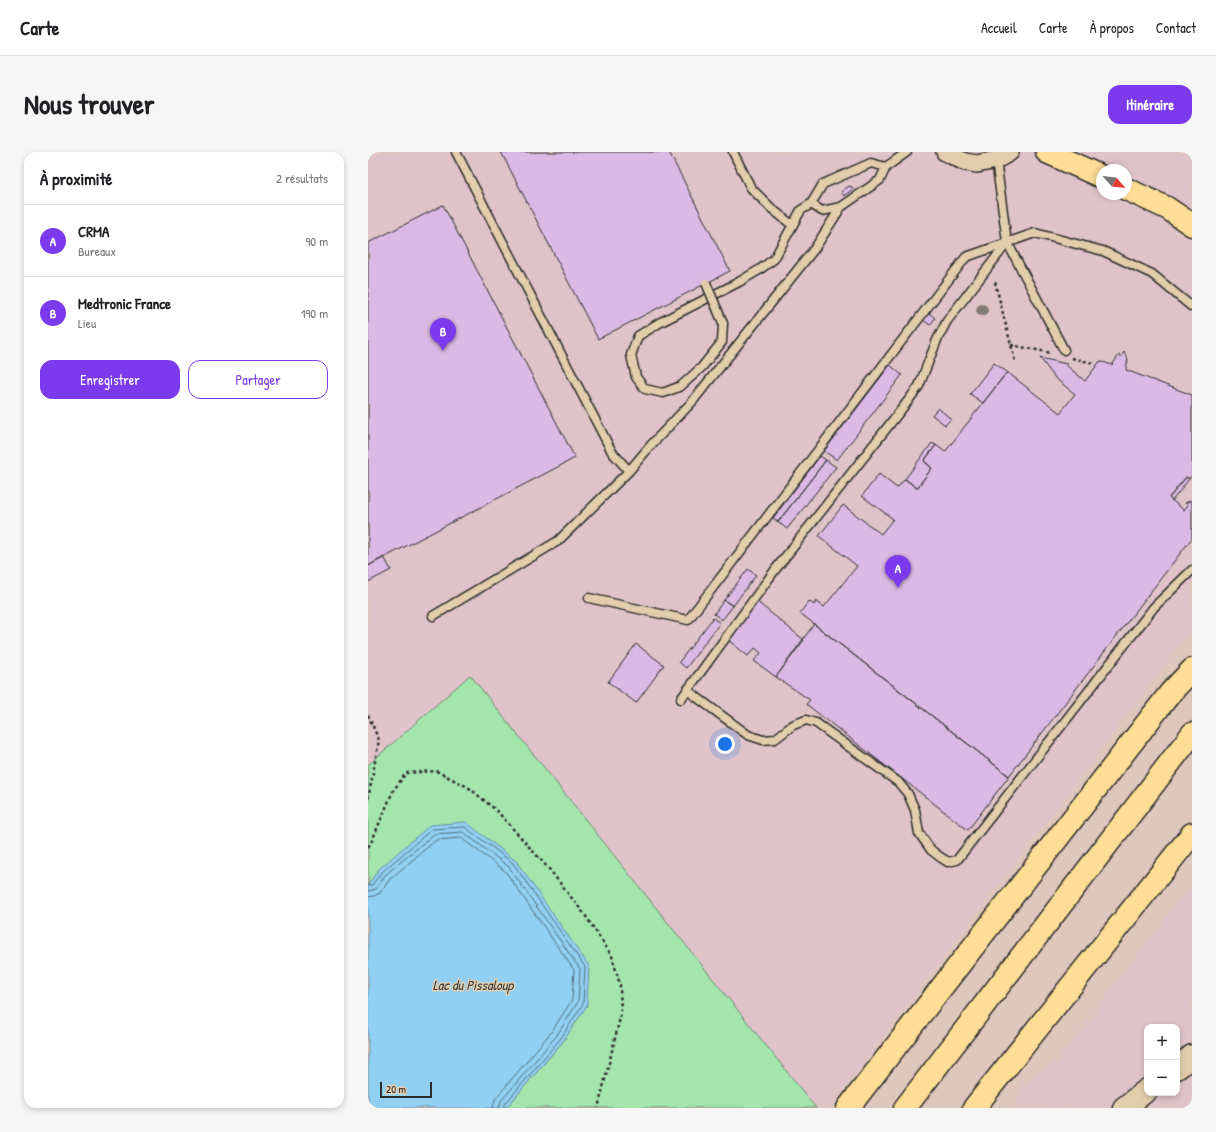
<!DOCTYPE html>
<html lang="fr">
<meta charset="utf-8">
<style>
body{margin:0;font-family:"Patrick Hand",sans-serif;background:#f6f6f6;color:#202124}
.controls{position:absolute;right:12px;bottom:12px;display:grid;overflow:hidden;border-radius:8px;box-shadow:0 2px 6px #0003}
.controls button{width:36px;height:36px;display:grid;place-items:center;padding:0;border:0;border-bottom:1px solid #e0e0e0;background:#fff;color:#202124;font:20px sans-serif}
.compass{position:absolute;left:728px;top:12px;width:36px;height:36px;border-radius:50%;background:#fff;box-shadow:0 2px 6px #0003;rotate:117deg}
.scale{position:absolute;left:12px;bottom:10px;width:52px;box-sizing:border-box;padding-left:4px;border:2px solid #2b2b2b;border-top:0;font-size:11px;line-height:14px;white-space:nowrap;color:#2b2b2b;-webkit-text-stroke:3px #e2cdac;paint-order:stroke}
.you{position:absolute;left:357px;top:592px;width:14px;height:14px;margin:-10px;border:3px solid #fff;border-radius:50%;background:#1a73e8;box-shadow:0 0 0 6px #1a73e833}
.badge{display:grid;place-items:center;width:26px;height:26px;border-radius:50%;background:#7c3aed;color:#fff;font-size:13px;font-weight:700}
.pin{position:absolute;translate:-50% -33px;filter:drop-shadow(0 1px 2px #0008)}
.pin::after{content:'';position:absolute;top:21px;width:14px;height:12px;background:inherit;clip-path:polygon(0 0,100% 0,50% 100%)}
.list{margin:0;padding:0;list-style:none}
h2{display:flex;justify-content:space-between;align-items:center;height:52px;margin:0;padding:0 16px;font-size:17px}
h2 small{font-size:13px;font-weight:400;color:#757577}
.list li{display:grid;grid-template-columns:26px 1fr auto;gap:12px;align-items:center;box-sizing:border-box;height:72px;padding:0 16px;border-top:1px solid #e0e0e0}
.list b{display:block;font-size:15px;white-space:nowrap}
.list p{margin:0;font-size:13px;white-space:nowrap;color:#757577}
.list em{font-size:13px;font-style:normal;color:#757577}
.actions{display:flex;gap:8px;padding:12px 16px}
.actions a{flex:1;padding:9px 0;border:1px solid #7c3aed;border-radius:12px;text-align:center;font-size:14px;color:#7c3aed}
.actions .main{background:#7c3aed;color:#fff}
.map{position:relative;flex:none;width:824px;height:956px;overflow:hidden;border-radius:12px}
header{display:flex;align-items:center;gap:24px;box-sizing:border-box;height:56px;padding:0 20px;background:#fff;border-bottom:1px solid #e0e0e0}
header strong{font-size:19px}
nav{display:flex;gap:22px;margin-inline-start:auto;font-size:14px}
.intro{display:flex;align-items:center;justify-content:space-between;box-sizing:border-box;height:96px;padding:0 24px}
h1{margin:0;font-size:28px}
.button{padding:10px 18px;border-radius:12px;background:#7c3aed;color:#fff;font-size:14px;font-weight:700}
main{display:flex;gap:24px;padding:0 24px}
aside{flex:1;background:#fff;border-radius:12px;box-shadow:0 2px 6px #0003}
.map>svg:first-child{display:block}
.built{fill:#dfc3c9;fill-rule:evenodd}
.green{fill:#a4e5ae;stroke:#68886c}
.water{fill:#91d0f2;stroke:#688ea2}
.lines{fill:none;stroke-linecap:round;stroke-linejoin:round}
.shore{stroke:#546d7b;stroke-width:1}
.building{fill:#dcb9e5;stroke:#2b2b2b}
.lane-casing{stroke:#2b2b2b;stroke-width:11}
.street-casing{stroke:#2b2b2b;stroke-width:20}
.secondary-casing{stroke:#2b2b2b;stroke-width:25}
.highway-casing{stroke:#2b2b2b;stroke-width:25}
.path{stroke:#2b2b2b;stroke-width:2.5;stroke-dasharray:3 3;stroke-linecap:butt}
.lane{stroke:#e2cdac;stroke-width:8}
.street{stroke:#e2cdac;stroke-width:17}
.secondary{stroke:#e2cdac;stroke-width:22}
.highway{stroke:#fede96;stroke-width:22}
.lane-bridge-casing{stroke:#2b2b2b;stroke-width:11;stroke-linecap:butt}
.lane-bridge{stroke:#e2cdac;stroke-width:8}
.tree{fill:#837c74}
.labels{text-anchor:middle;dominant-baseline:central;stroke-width:3;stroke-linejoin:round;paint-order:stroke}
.water-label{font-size:14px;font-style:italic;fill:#353c3f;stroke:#e2cdac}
</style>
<header>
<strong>Carte</strong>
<nav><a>Accueil</a><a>Carte</a><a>À propos</a><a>Contact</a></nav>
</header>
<div class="intro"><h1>Nous trouver</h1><a class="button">Itinéraire</a></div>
<main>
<aside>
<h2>À proximité<small>2 résultats</small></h2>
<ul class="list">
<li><span class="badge">A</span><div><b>CRMA</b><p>Bureaux</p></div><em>90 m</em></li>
<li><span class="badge">B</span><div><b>Medtronic France</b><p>Lieu</p></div><em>190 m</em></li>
</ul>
<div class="actions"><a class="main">Enregistrer</a><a>Partager</a></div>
</aside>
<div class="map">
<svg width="824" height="956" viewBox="0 0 824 956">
<rect width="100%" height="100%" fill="#e0c7bd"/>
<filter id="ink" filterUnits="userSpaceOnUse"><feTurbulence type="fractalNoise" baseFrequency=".025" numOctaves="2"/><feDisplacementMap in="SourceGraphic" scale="8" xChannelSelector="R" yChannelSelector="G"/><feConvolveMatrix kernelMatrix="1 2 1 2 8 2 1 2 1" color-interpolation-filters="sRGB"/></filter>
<g filter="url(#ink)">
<path class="built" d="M0,0H824V477L462,956H448L102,524L0,613ZM734,18H758V42H734Z
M824,732V956H646L655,932L691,907ZM779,875H809V941H779Z"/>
<path class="green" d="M102,523L448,956H138L196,888L219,853L11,717L0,733V613Z"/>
<path class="water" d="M98,670L148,709L221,814L219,853L196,888L138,956H0V733L11,717L62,673Z"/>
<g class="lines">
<path class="shore" d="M0,734L4,733L14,720L64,677L97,675L145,711L217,815L215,852L193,886L137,952L136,956
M0,739L8,737L17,723L66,682L95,680L141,715L212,817L210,850L189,883L133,949L131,956
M0,745L6,744L12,741L22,727L68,688L93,686L137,719L206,818L204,848L184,879L128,946L126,950L125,956"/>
</g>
<path class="building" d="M133,0H301L362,119L230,187Z
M481,34L484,35L485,37L476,44L473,40Z
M75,53L207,306L0,414V91Z
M561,161L567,166L562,173L555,168Z
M756,200L760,207L758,218L824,243V323L821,327L818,325L801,346L816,358L820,353L817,351L824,348V386L641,624L432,461L441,449L446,453L448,449L456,455L489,414L451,384L475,353L513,382L525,367L494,344L511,322L529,336L537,327L549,336L564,316L556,309L568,293L577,300L639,220L692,261L707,242L687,226L672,206L699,212V214L717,229L732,209L744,213L751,203L753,205Z
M626,211L639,220L615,251L602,242Z
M522,213L534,223L469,308L456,299Z
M570,256L583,267L577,273L564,263Z
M564,291L568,293L556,309L564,316L549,336L537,327Z
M452,304L458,308L410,370L405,366Z
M458,308L468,315L419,377L410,370Z
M818,325L821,327L804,349L801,346Z
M16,405L23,418L0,430V414Z
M380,417L388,423L365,454L356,448Z
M356,448L365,454L354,468L346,462Z
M387,448L436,488L408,525L386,509L393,501L387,496L380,504L360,488Z
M345,466L352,471L318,516L311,510Z
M446,472L641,624L600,678L438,552L442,548L408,525Z
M268,492L296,513L268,551L240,530Z"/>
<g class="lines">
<defs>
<path id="lane" d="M88,0L244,300L261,319
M365,0L383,36L403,56L424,73
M628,8L639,90L696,198
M503,11L518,15L512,28L473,55L454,59L443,52L455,32Z
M518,15L539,0
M291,171L371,130L391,118L406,107L433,58L443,52
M221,446L320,468L598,105L667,81L735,99L784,122L824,155
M65,464L190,389L261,319L283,293L324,250L447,96L473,55
M319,538L380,583L395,588L407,587L425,573L438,568L448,571L530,630L540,642L547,658L551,681L563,698L572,705L580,710L589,708L786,455L824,418
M313,547L407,418L540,249L551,234L569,188L579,169L639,91"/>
<path id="street" d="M577,0L597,10L609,12L628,8L642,0"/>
<path id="secondary" d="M809,916L824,904
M756,956L779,938"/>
<path id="highway" d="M679,0L734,25
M758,37L799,56L824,73
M480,956L803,540L824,518
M537,956L824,582
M606,956L824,682"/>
</defs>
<use href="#lane" class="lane-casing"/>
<use href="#street" class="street-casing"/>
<use href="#secondary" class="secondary-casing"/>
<use href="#highway" class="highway-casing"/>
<path class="path" d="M627,130L647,209
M643,193L684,201
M704,206L725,211
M0,563L11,588L0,648
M0,695L3,691L25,639L38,621L68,619L100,635L129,659L181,717L217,763L244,804L252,833L253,862L230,956"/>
<use href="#lane" class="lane"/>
<use href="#street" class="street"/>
<use href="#secondary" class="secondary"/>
<use href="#highway" class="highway"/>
<defs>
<path id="lane-bridge" d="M291,171L270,184L263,203L268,225L277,237L295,241L313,234L334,215L354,190L355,171L338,131"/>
</defs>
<use href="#lane-bridge" class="lane-bridge-casing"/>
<use href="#lane-bridge" class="lane-bridge"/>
</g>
<circle class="tree" cx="614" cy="158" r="6"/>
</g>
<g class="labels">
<g class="water-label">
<text x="105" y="832">Lac du Pissaloup</text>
</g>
</g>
</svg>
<div class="controls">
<button>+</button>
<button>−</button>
</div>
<svg class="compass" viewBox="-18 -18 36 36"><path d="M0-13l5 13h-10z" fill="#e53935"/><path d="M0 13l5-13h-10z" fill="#757577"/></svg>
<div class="scale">20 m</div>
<div class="you"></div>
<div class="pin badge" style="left:530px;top:436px">A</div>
<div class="pin badge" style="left:75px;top:199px">B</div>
</div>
</main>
